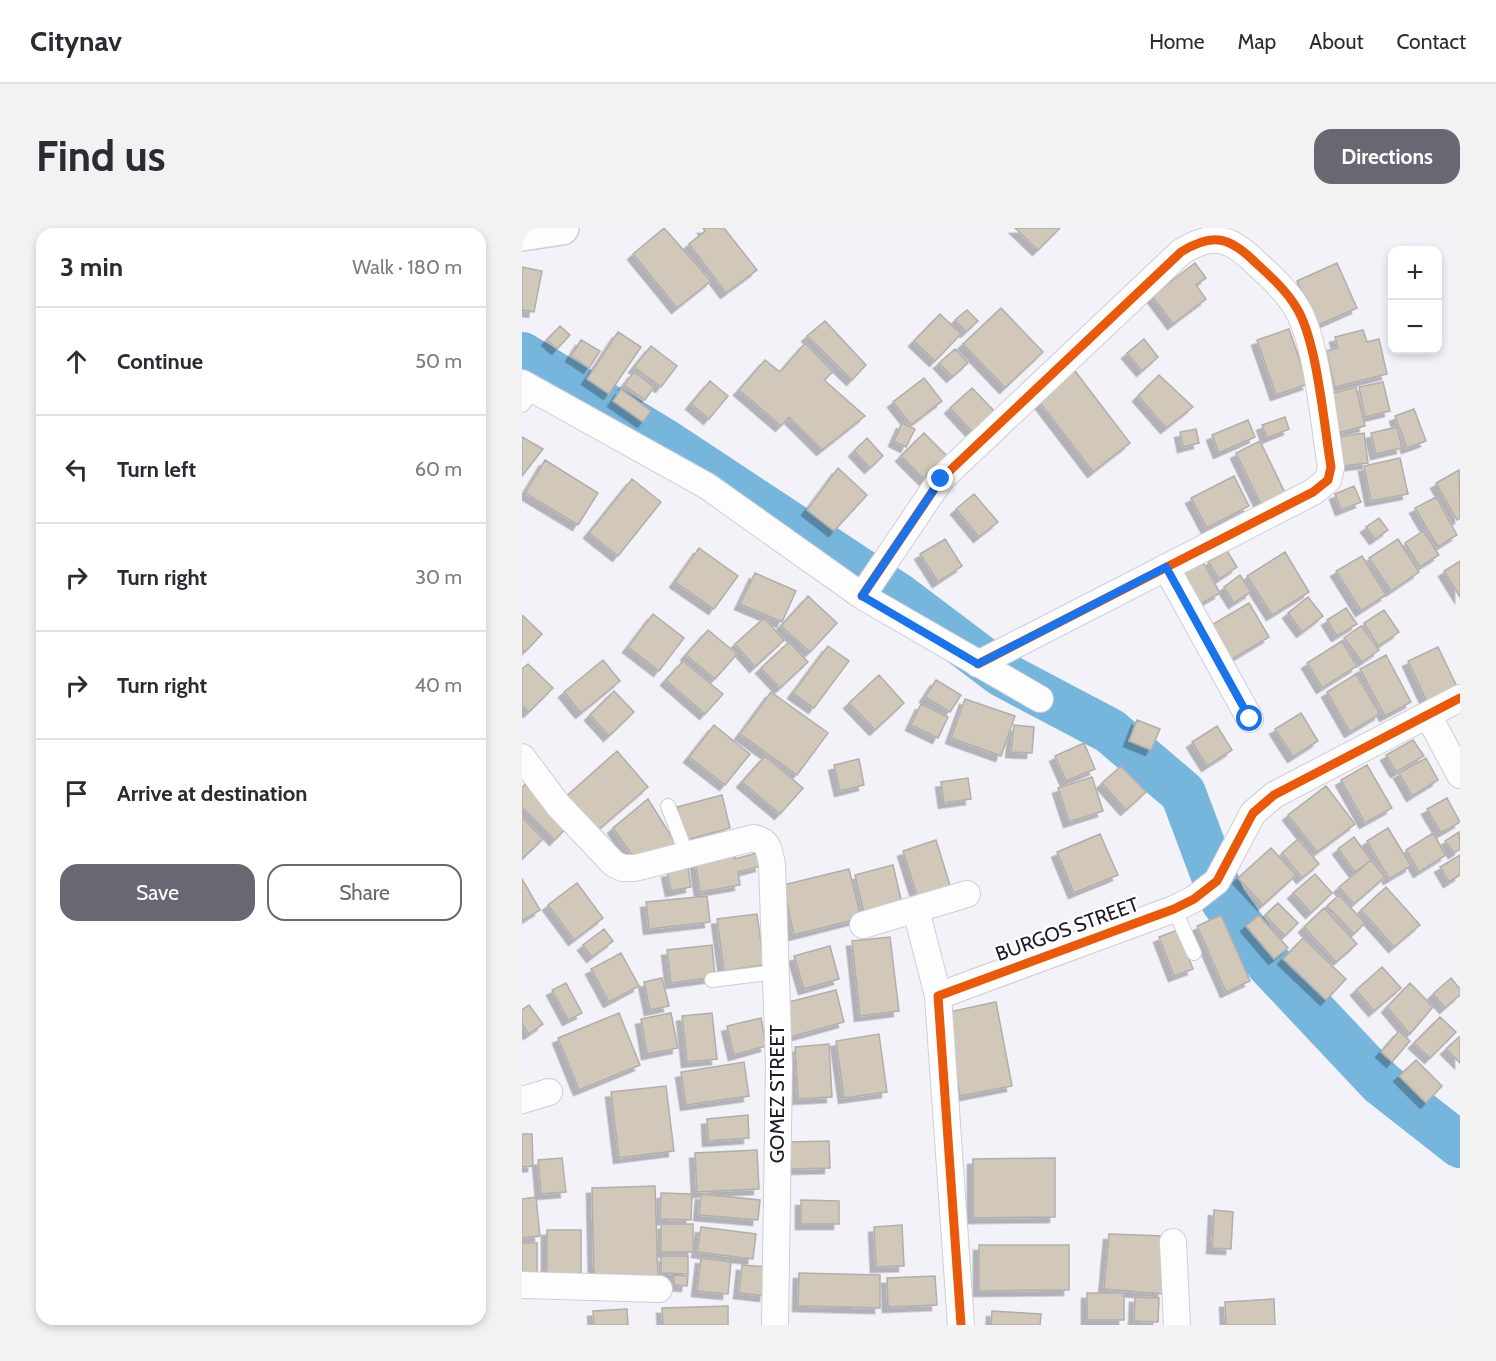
<!DOCTYPE html>
<meta charset="utf-8">
<style>
body{margin:0;font-family:Cabin,sans-serif;background:#f2f2f3;color:#2b2b33}
.controls{position:absolute;right:18px;top:18px;display:grid;overflow:hidden;border-radius:12px;box-shadow:0 3px 9px #0003}
.controls button{width:54px;height:54px;display:grid;place-items:center;padding:0;border:0;border-bottom:2px solid #e1e1e2;background:#fff;color:#2b2b33;font:30px sans-serif}
.stop{position:absolute;width:18px;height:18px;margin:-14px;border:4px solid #1a73e8;border-radius:50%;background:#fff}
.stop.end{background:#1a73e8;border-color:#fff;box-shadow:0 2px 6px #0008}
.list{margin:0;padding:0;list-style:none}
h2{display:flex;justify-content:space-between;align-items:center;height:78px;margin:0;padding:0 24px;font-size:26px}
h2 small{font-size:20px;font-weight:400;color:#7c7c81}
.list li{display:grid;grid-template-columns:39px 1fr auto;gap:18px;align-items:center;box-sizing:border-box;height:108px;padding:0 24px;border-top:2px solid #e1e1e2}
.list b{display:block;font-size:22px;white-space:nowrap}
.list em{font-size:20px;font-style:normal;color:#7c7c81}
.actions{display:flex;gap:12px;padding:18px 24px}
.actions a{flex:1;padding:14px 0;border:2px solid #696771;border-radius:18px;text-align:center;font-size:21px;color:#696771}
.actions .main{background:#696771;color:#fff}
.icon{flex:none;width:33px;height:33px;fill:none;stroke:currentColor;stroke-width:2;stroke-linecap:round;stroke-linejoin:round}
.map{position:relative;flex:none;width:938px;height:1097px;overflow:hidden;border-radius:18px}
header{display:flex;align-items:center;gap:36px;box-sizing:border-box;height:84px;padding:0 30px;background:#fff;border-bottom:2px solid #e1e1e2}
header strong{font-size:28px}
nav{display:flex;gap:33px;margin-inline-start:auto;font-size:21px}
.intro{display:flex;align-items:center;justify-content:space-between;box-sizing:border-box;height:144px;padding:0 36px}
h1{margin:0;font-size:42px}
.button{padding:15px 27px;border-radius:18px;background:#696771;color:#fff;font-size:21px;font-weight:700}
main{display:flex;gap:36px;padding:0 36px}
aside{flex:1;background:#fff;border-radius:18px;box-shadow:0 3px 9px #0003}
.map>svg:first-child{display:block}
.lines{fill:none;stroke-linecap:round;stroke-linejoin:round}
.river{stroke:#76b6dd;stroke-width:46}
.building{fill:#d1c8ba;stroke:#b2aeac;stroke-width:1.5;filter:url(#shadow)}
.service-casing{stroke:#cfcdd7;stroke-width:16}
.minor-casing{stroke:#cfcdd7;stroke-width:28}
.tertiary-casing{stroke:#cfcdd7;stroke-width:36}
.service{stroke:#fdfdfe;stroke-width:14}
.minor{stroke:#fdfdfe;stroke-width:26}
.tertiary{stroke:#fdfdfe;stroke-width:33}
.cycleway-casing{stroke:#fff;stroke-width:13}
.cycleway{stroke:#e8590c;stroke-width:9}
.route{stroke:#1a73e8;stroke-width:8}
.labels{text-anchor:middle;dominant-baseline:central;stroke-width:4.5;stroke-linejoin:round;paint-order:stroke}
.street-label{font-size:20px;fill:#1f1c28;stroke:#fff}
</style>
<header>
<strong>Citynav</strong>
<nav><a>Home</a><a>Map</a><a>About</a><a>Contact</a></nav>
</header>
<div class="intro"><h1>Find us</h1><a class="button">Directions</a></div>
<main>
<aside>
<h2>3 min<small>Walk · 180 m</small></h2>
<ul class="list">
<li><svg class="icon" aria-label="ahead" viewBox="0 0 24 24"><path d="M12 20V5M6 11l6-6 6 6"/></svg><div><b>Continue</b></div><em>50 m</em></li>
<li><svg class="icon" aria-label="left" viewBox="0 0 24 24"><path d="M17 20v-9H6M10 6l-5 5 5 5"/></svg><div><b>Turn left</b></div><em>60 m</em></li>
<li><svg class="icon" aria-label="right" viewBox="0 0 24 24"><path d="M7 20v-9h11M14 6l5 5-5 5"/></svg><div><b>Turn right</b></div><em>30 m</em></li>
<li><svg class="icon" aria-label="right" viewBox="0 0 24 24"><path d="M7 20v-9h11M14 6l5 5-5 5"/></svg><div><b>Turn right</b></div><em>40 m</em></li>
<li><svg class="icon" aria-label="arrive" viewBox="0 0 24 24"><path d="M6 21V4h12l-3 4 3 4H6"/></svg><div><b>Arrive at destination</b></div></li>
</ul>
<div class="actions"><a class="main">Save</a><a>Share</a></div>
</aside>
<div class="map">
<svg width="938" height="1097" viewBox="0 0 938 1097">
<defs>
<filter id="shadow"><feDropShadow dx="-5.5" dy="5.5" stdDeviation="0" flood-color="#0004"/></filter>
</defs>
<rect width="100%" height="100%" fill="#f3f2f9"/>
<g class="lines">
<path class="river" d="M0,127L143,214L378,369L480,446L588,503L661,565L701,672L747,736L859,855L938,917"/>
</g>
<path class="building" d="M142,0L189,53L155,80L111,26Z
M181,0H202L235,42L204,65L167,16L183,3Z
M493,0H538L516,22Z
M673,35L684,50L674,57L684,71L651,96L630,68Z
M815,35L835,80L794,98L775,53Z
M0,39L20,43L12,84L0,82Z
M479,80L521,124L483,160L441,116Z
M445,82L456,93L444,104L433,92Z
M418,86L439,106L413,133L392,113Z
M303,93L344,137L330,152L285,108Z
M38,98L48,107L35,121L25,112Z
M767,101L786,156L754,167L735,112Z
M841,102L845,114L857,111L865,146L813,159L804,123L816,120L813,109Z
M96,104L119,119L87,166L65,151Z
M622,111L636,129L620,143L605,125Z
M59,112L78,123L67,140L49,128Z
M283,115L311,144L302,152L343,188L300,222L267,189L259,198L217,162L243,132L258,144Z
M129,118L155,138L139,159L112,139Z
M433,121L446,135L430,149L417,135Z
M553,143L608,215L571,244L516,172Z
M112,144L132,159L123,172L102,157Z
M637,147L671,179L644,200L616,168Z
M402,150L420,173L389,197L371,174Z
M188,153L206,168L187,191L169,176Z
M861,154L868,183L843,189L837,159Z
M834,159L843,198L811,206L800,168Z
M450,160L477,188L455,209L428,180Z
M99,161L129,183L121,194L91,173Z
M892,181L904,213L885,220L873,188Z
M763,189L767,201L745,210L740,197Z
M726,192L733,209L697,225L690,207Z
M380,195L393,201L384,219L372,213Z
M875,199L880,220L854,226L849,205Z
M674,201L677,215L661,219L658,204Z
M402,205L426,229L403,252L379,228Z
M842,205L846,235L813,239L809,210Z
M0,209L21,221L0,248Z
M345,210L361,228L348,240L332,223Z
M738,213L765,269L741,281L714,225Z
M878,230L886,266L849,273L842,238Z
M23,232L76,265L56,297L3,265Z
M316,240L345,267L312,303L285,282Z
M937,242L938,290L935,292L914,255Z
M712,248L727,278L685,300L669,270Z
M110,251L139,274L96,328L67,305Z
M832,258L839,274L819,282L813,266Z
M452,266L476,294L457,309L434,281Z
M914,269L935,307L916,319L893,280Z
M857,290L866,302L853,311L844,299Z
M901,303L917,327L898,339L883,315Z
M423,311L440,338L416,354L398,326Z
M876,311L897,344L869,363L847,330Z
M177,320L216,348L192,381L153,354Z
M705,323L715,339L697,351L686,334Z
M763,324L787,364L750,387L725,348Z
M840,328L864,367L839,383L814,343Z
M938,333V369L922,343Z
M681,334L698,365L677,377L660,346Z
M233,345L274,363L260,394L218,376Z
M718,347L729,364L712,375L702,359Z
M286,368L315,395L288,424L259,398Z
M786,369L801,388L780,404L766,385Z
M727,375L747,409L707,433L686,399Z
M824,380L835,396L815,408L805,392Z
M862,382L877,404L856,418L842,395Z
M131,386L162,410L137,443L106,419Z
M0,387L20,406L3,424L0,421Z
M242,390L262,412L233,439L213,416Z
M839,398L857,422L840,434L822,410Z
M186,402L215,426L193,451L164,427Z
M820,413L835,438L800,460L785,435Z
M267,414L286,434L258,460L239,440Z
M306,418L327,433L292,480L271,465Z
M916,419L936,461L906,476L886,433Z
M864,427L889,474L863,488L838,441Z
M81,432L98,453L59,485L42,464Z
M161,433L201,466L183,486L144,452Z
M6,436L31,460L7,484L0,477V441Z
M834,446L858,486L828,504L805,464Z
M357,447L382,475L353,502L327,475Z
M414,452L439,467L428,484L403,469Z
M92,463L112,484L87,508L68,487Z
M249,464L306,505L275,547L218,506Z
M443,471L493,488L479,528L429,510Z
M399,476L426,489L416,510L389,497Z
M779,485L796,513L771,529L753,501Z
M615,492L638,501L629,522L607,513Z
M192,497L228,526L203,557L167,529Z
M492,497L512,499L510,525L489,524Z
M695,498L710,522L685,538L670,514Z
M891,512L902,528L874,544L864,527Z
M562,515L573,541L544,553L533,528Z
M95,523L126,559L69,608L39,573Z
M243,528L281,560L258,586L220,554Z
M904,530L916,552L890,568L877,545Z
M337,531L342,557L318,563L312,537Z
M845,537L870,580L843,595L819,552Z
M599,538L624,564L604,582L580,555Z
M570,549L581,583L547,594L536,560Z
M446,550L449,571L422,575L419,554Z
M3,556L46,598L33,612L0,579V560Z
M804,558L833,596L795,624L766,587Z
M200,567L208,600L164,612L155,579Z
M925,570L938,594L919,605L905,581Z
M126,571L154,616L115,634L91,600Z
M0,589L21,611L0,631Z
M866,600L889,638L867,651L845,613Z
M937,604L938,621L932,625L923,613Z
M911,605L924,627L897,644L884,622Z
M578,606L596,647L552,665L535,624Z
M832,609L849,632L833,644L816,621Z
M776,611L797,636L780,650L760,625Z
M414,612L430,664L397,674L381,623Z
M749,620L774,647L741,677L716,650Z
M213,624V631L235,625L239,638L216,644L218,657L178,664L173,630Z
M938,627V647L927,654L918,639Z
M849,632L863,649L832,676L817,659Z
M371,637L381,680L343,689L333,647Z
M166,640L169,659L149,663L145,644Z
M327,641L339,690L272,707L261,657Z
M793,646L810,665L789,685L771,665Z
M0,651L18,682L0,693Z
M55,655L81,690L52,712L26,677Z
M864,659L898,697L872,719L839,682Z
M817,667L843,695L832,706L805,678Z
M185,668L188,694L127,701L124,674Z
M756,675L776,695L763,708L743,687Z
M802,680L835,716L814,734L782,699Z
M235,686L242,737L202,743L195,691Z
M699,687L728,753L704,764L675,698Z
M737,687L766,720L752,731L724,698Z
M82,701L91,713L70,729L61,717Z
M656,702L671,741L652,748L637,709Z
M368,709L377,783L338,788L330,713Z
M781,710L824,751L804,772L761,731Z
M190,717L193,749L149,755L145,722Z
M308,718L317,751L282,761L272,728Z
M99,725L117,758L87,774L69,741Z
M860,739L879,760L852,783L834,762Z
M140,750L147,778L128,782L122,754Z
M929,750L938,761V767L923,780L911,766Z
M44,755L60,785L46,792L30,762Z
M888,755L911,779L888,806L865,779Z
M314,762L322,794L268,809L259,776Z
M474,774L490,858L438,868L422,785Z
M7,777L21,796L7,806L0,796V782Z
M97,785L118,837L57,862L36,810Z
M149,785L156,820L125,826L119,791Z
M190,785L195,831L165,834L160,788Z
M918,789L934,804L908,830L892,815Z
M239,790L244,818L212,827L205,798Z
M877,803L888,813L870,834L859,824Z
M357,806L365,864L322,870L314,813Z
M937,809H938V835L924,821Z
M307,816L310,869L276,871L273,819Z
M894,832L920,858L904,875L877,848Z
M222,834L227,868L164,877L159,844Z
M144,858L152,923L97,930L89,864Z
M226,887L227,910L186,913L185,891Z
M0,906H10L11,938L0,939Z
M307,913L308,940L269,941L267,914Z
M235,922L237,961L175,964L173,925Z
M40,930L44,964L19,966L16,932Z
M533,930V989L451,990V931Z
M133,958L136,1050L72,1052L70,960Z
M139,965L170,966L169,992L138,991Z
M179,966L238,972L236,992L177,987Z
M14,969L18,1008L0,1010V971Z
M279,972L317,973V996H279Z
M692,982L711,984L709,1021L690,1020Z
M139,996H171V1024H139Z
M380,997L382,1038L354,1039L352,999Z
M179,999L234,1006L231,1031L175,1024Z
M25,1002H59V1054H25Z
M587,1006L644,1008L641,1066L582,1061Z
M0,1015H15V1053H0Z
M457,1017H547V1062L457,1063Z
M139,1028H166V1046L139,1045Z
M179,1030L209,1034L206,1066L175,1063Z
M220,1037L245,1039L243,1068L217,1065Z
M277,1045L358,1047V1080L276,1078Z
M152,1047L166,1048L165,1058L152,1057Z
M413,1048L415,1077L366,1079L365,1050Z
M565,1065H602V1092H565Z
M613,1069L637,1070L636,1094L612,1093Z
M752,1071L753,1097H704L703,1074Z
M206,1078V1097H141L140,1080Z
M105,1081L106,1097H72L71,1083Z
M470,1083L519,1086L518,1097H469Z"/>
<g class="lines">
<defs>
<path id="service" d="M0,177L11,163
M146,578L165,627
M652,681L672,725
M190,752L254,744"/>
<path id="minor" d="M0,155L185,258L340,368L518,471
M644,339L728,491
M340,368L419,251L659,24C691,4 708,9 734,35C748,48 764,62 774,79C795,111 802,198 809,239L806,252L791,264L456,436
M906,487L938,547
M0,529L36,577L92,636L101,640H113L231,610C247,612 247,623 250,636L257,837L253,1097
M394,682L416,768
M341,697L445,666
M0,872L27,864
M651,1014L655,1097
M0,1057L137,1061
M439,1097L416,768L652,681L672,671L695,653L731,585L752,567L938,470"/>
<path id="tertiary" d="M0,6L40,0"/>
</defs>
<use href="#service" class="service-casing"/>
<use href="#minor" class="minor-casing"/>
<use href="#tertiary" class="tertiary-casing"/>
<use href="#service" class="service"/>
<use href="#minor" class="minor"/>
<use href="#tertiary" class="tertiary"/>
<defs>
<path id="cycleway" d="M340,368L419,251L659,24C691,4 708,9 734,35C748,48 764,62 774,79C795,111 802,198 809,239L806,252L791,264L456,436
M439,1097L416,768L652,681L672,671L695,653L731,585L752,567L938,470"/>
</defs>
<use href="#cycleway" class="cycleway-casing"/>
<use href="#cycleway" class="cycleway"/>
</g>
<g class="lines">
<path class="route" d="M419,251L340,368L456,436L644,339L728,491"/>
</g>
<g class="labels">
<g class="street-label">
<text transform="translate(545 701) rotate(-20)">BURGOS STREET</text>
<text transform="translate(255 866) rotate(-90)">GOMEZ STREET</text>
</g>
</g>
</svg>
<div class="controls">
<button>+</button>
<button>−</button>
</div>
<div class="stop" style="left:728px;top:491px"></div>
<div class="stop end" style="left:419px;top:251px"></div>
</div>
</main>
